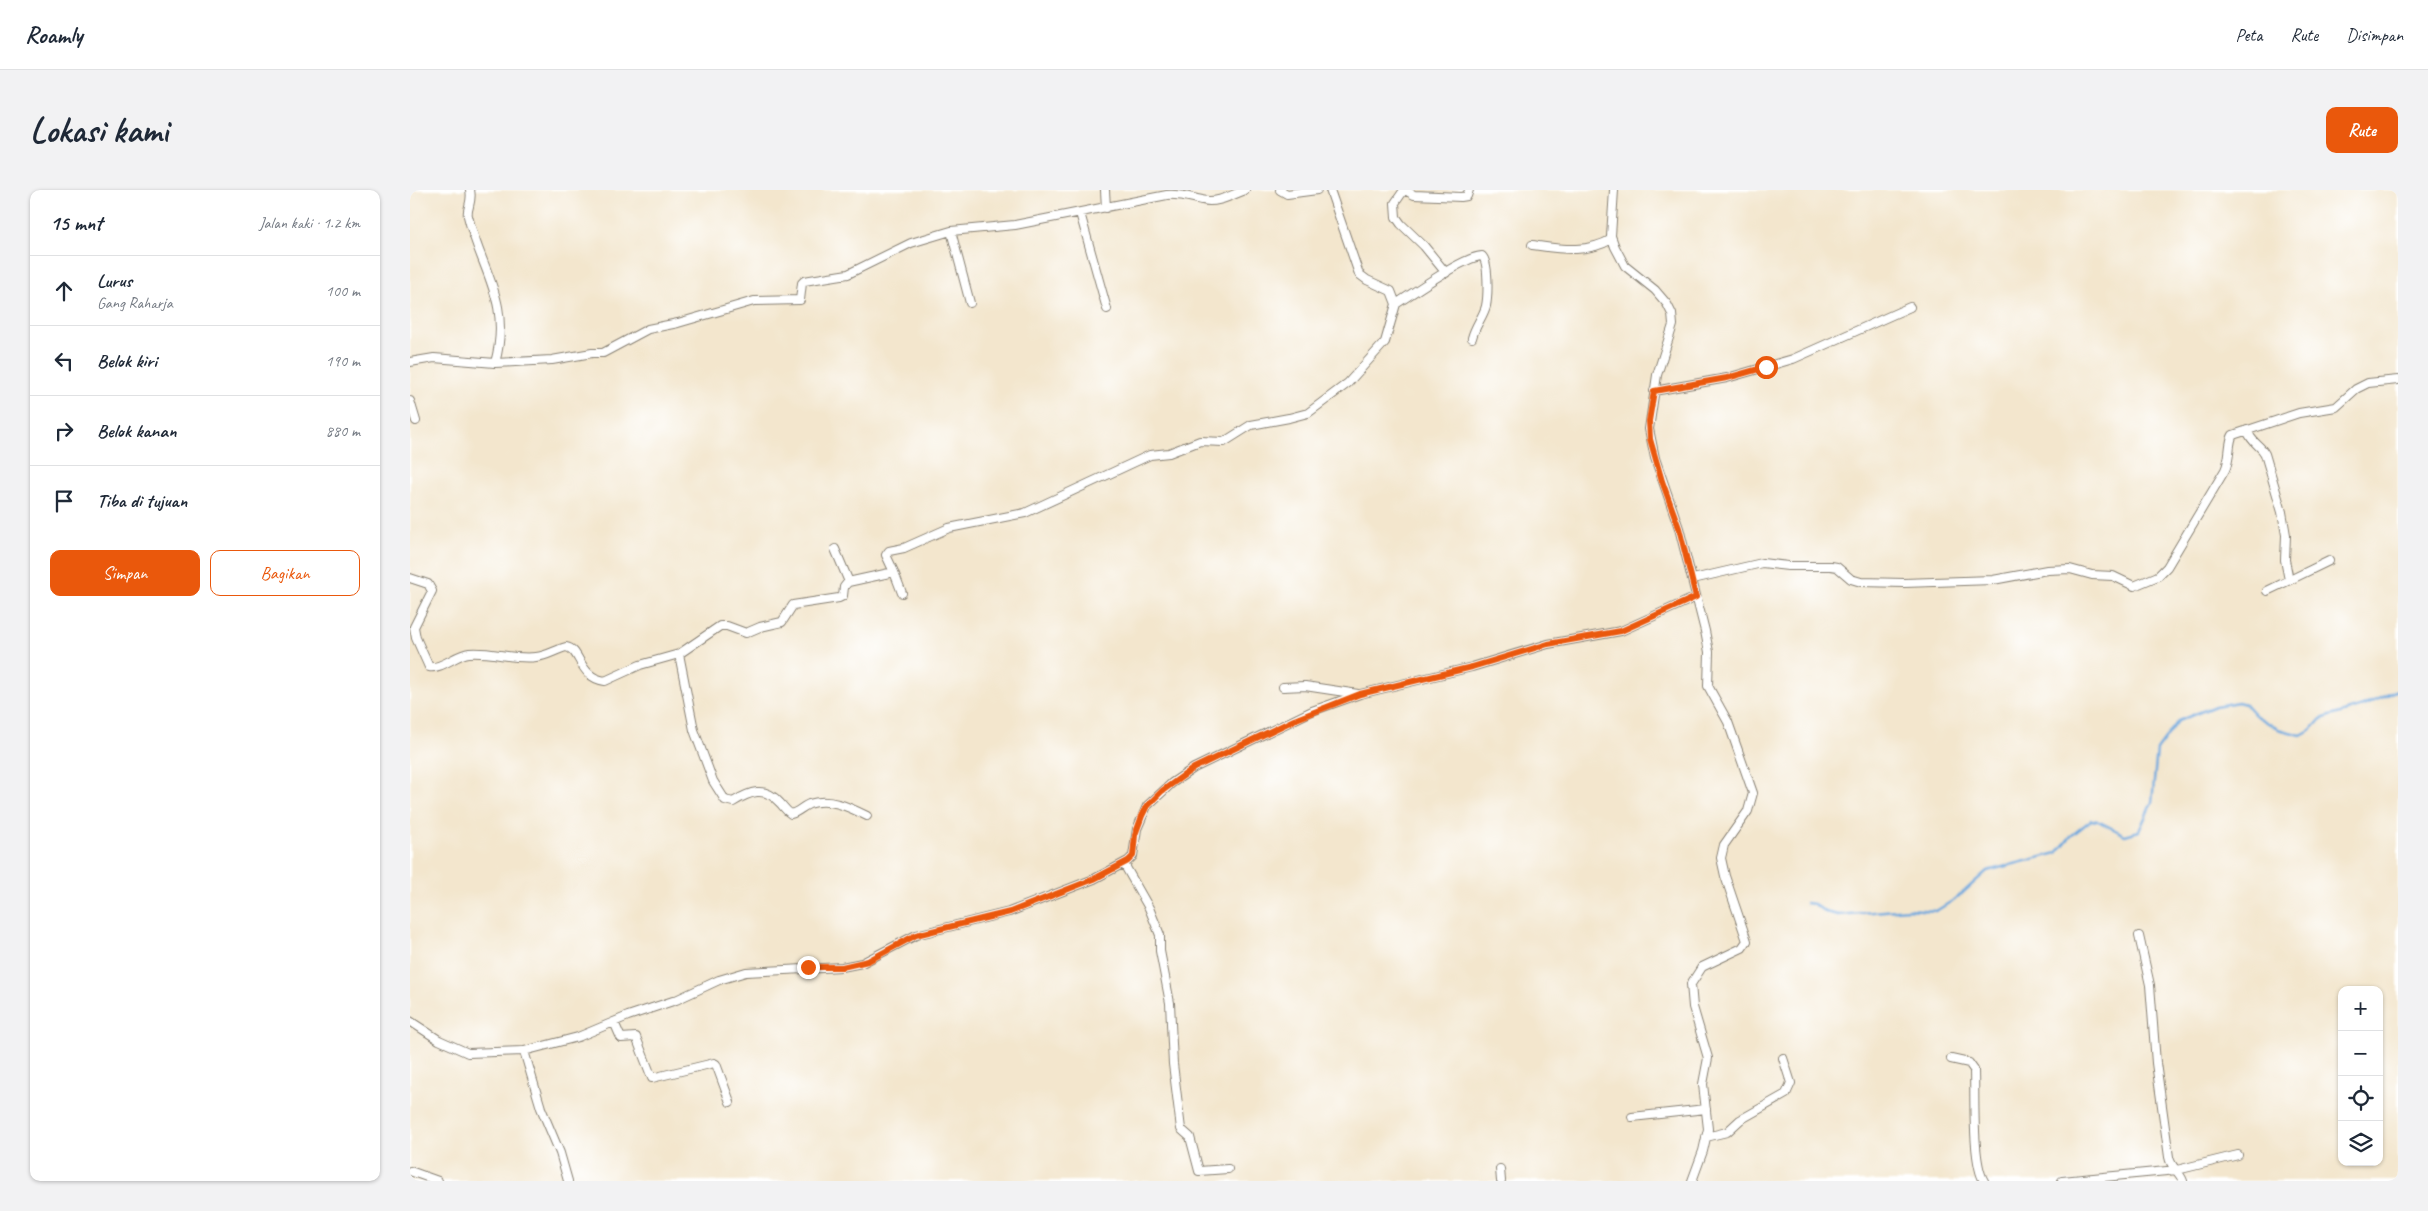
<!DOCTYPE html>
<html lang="id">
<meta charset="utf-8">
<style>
body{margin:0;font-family:Caveat,sans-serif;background:#f2f2f3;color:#1f2937}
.controls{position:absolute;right:15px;bottom:15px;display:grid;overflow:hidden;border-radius:10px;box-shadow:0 1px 4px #0004}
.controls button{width:45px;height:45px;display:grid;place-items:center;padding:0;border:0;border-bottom:1px solid #e0e1e3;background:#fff;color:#1f2937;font:25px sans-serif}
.stop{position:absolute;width:15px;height:15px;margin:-11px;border:4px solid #ea580c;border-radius:50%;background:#fff}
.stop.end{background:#ea580c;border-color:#fff;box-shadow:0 1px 5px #0008}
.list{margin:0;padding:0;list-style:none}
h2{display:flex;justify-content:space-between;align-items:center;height:65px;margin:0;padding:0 20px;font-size:21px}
h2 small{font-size:16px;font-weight:400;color:#747a83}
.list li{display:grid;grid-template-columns:32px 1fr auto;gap:15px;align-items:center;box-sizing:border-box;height:70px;padding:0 20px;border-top:1px solid #e0e1e3}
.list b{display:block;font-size:19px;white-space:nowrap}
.list p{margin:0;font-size:16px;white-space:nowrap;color:#747a83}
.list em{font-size:16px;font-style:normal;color:#747a83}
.actions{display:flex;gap:10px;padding:15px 20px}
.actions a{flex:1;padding:11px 0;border:1px solid #ea580c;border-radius:10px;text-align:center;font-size:18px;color:#ea580c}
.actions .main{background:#ea580c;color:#fff}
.icon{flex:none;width:28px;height:28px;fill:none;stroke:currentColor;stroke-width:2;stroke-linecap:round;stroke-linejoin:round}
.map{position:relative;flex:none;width:1988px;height:991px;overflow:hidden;border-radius:10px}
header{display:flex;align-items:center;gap:30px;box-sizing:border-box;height:70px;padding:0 25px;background:#fff;border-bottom:1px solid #e0e1e3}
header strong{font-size:24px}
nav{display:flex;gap:28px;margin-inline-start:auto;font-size:18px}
.intro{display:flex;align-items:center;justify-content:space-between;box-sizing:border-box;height:120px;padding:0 30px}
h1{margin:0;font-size:35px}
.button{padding:12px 22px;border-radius:10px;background:#ea580c;color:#fff;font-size:18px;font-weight:700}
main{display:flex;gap:30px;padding:0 30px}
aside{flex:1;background:#fff;border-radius:10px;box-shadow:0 1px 4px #0004}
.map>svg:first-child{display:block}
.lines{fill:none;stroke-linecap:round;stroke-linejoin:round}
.stream{stroke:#6ea8de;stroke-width:2.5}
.street-casing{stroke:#888174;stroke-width:10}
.street{stroke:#fff;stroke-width:8}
.route{stroke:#ea580c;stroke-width:6}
</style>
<header>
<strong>Roamly</strong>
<nav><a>Peta</a><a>Rute</a><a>Disimpan</a></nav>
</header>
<div class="intro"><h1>Lokasi kami</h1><a class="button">Rute</a></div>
<main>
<aside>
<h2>15 mnt<small>Jalan kaki · 1.2 km</small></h2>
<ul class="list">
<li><svg class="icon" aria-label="ahead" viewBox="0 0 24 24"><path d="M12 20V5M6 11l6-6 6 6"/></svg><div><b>Lurus</b><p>Gang Raharja</p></div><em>100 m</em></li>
<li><svg class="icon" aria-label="left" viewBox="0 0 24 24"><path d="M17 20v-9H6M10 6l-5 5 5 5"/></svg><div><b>Belok kiri</b></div><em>190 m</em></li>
<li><svg class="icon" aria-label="right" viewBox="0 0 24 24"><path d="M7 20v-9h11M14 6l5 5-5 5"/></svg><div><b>Belok kanan</b></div><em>880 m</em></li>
<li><svg class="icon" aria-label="arrive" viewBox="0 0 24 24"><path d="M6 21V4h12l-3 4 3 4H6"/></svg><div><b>Tiba di tujuan</b></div></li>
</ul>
<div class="actions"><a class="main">Simpan</a><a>Bagikan</a></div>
</aside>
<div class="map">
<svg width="1988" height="991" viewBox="0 0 1988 991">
<rect width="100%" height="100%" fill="#fff"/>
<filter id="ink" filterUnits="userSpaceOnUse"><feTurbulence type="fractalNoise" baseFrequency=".02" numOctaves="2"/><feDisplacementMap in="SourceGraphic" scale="10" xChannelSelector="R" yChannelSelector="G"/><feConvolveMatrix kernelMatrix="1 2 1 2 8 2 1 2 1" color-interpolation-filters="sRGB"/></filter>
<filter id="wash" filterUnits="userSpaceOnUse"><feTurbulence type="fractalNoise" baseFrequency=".0096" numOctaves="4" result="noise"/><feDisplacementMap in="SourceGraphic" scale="20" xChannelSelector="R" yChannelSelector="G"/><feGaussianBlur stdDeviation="1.12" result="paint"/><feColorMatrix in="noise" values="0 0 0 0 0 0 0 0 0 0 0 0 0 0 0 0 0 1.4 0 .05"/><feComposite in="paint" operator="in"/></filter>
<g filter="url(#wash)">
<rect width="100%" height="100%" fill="#f3e6cd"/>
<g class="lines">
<path class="stream" d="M1396,713L1404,714L1415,722L1428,725L1498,719L1526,721L1547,708L1577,681L1647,663L1661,646L1681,630L1688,631L1715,645L1729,641L1742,612L1747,560L1768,531L1805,516L1828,512L1835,514L1845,525L1868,539L1891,545L1902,539L1911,529L1953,516L1988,500"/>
</g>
</g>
<g filter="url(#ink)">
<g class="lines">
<defs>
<path id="street" d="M60,0C63,12 56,19 58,26C71,81 102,111 85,173
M695,0L696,18
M870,0L877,4L907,0
M994,0L985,13L986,27L991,34L1014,56L1036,83
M995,0L1004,5L1051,7L1057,6L1059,0
M1204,0L1201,46L1205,57L1215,76L1245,100L1257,114L1262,124L1263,135L1247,185L1239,239L1245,268L1269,338L1295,441L1299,462L1298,496L1318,532L1343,603L1338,621L1314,655L1311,668L1315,686L1337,751L1332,758L1292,777L1281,794L1283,817L1298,868L1293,894L1298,939L1293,961L1282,991
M670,23L697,119
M541,41L560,113
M1122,55C1151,59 1176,64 1202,49
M986,114C1003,103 1055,66 1072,66C1079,72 1078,106 1076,116C1073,127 1065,136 1062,148
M0,172L24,168L85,173L142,170L182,163H193L238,139L268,133L344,111L390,110L392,93L394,91L438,84L501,53L541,41L605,35L757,5C773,4 778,7 792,10C806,14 822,5 835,0
M1244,201L1317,188L1383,169L1500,117
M0,211L6,231
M1837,240C1842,254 1850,254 1855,264L1872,322L1876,345L1875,370L1879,390
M425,359L439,392
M484,382L492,403
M0,388L18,394L22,401L4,437L6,448L19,477C30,480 47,464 59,463C82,461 104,470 126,467C137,466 145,460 156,457C171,459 168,487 195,491L230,475L269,464L310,436H317L336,443L350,437L372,432L383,415L429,408L433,406L434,397L438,392L484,382L476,365L479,361L494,358L539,338L615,323L740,265L759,263L790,251L814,252L841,235L879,228L898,223L938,193L975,152L986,114L981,101L957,90L949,84L920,0
M1283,389L1352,373L1378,376H1421L1427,377L1441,389L1451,392L1494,393L1583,390L1637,380L1660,379L1682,385L1703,386L1724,396L1748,386L1757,377L1815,280C1821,268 1818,252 1823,245L1889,223L1926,217L1946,199L1958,193L1988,190
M1857,401L1919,371
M269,464L284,540L303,591L315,610L323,612C339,602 355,595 370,613C374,617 376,621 381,624C388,622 392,617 399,614C419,607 439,617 457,626
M873,497L895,496L948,504
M714,674L739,718L750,745V761L760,813L763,874L771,939L780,947L789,981L818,979
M1729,746L1740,795L1746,873L1759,967C1761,978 1769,981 1773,991
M0,831L29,850L58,863L114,861L168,847L218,826L266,810L309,790L336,782L432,777L452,773L506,745L599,722L684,689L718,671L723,666L727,639L737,616L762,593L784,578L902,521L950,504L1062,477L1138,454L1211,441L1286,407
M204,832L211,848L226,847L242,888L304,873L306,874L320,912
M114,861L131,918L150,963L158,991
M1541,869L1559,873L1564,880C1565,905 1562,973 1574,991
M1222,927L1296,919
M1296,947L1317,942L1330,930L1376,904L1381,893L1373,868
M1090,979L1091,991
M0,981L28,991
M1652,991L1767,980L1828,965"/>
</defs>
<use href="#street" class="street-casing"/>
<use href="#street" class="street"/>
</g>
</g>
<g class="lines" filter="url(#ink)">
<path class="route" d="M398,777H432L458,771L506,745L600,722L684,689L718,671L723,666L725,645L732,626L737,616L752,601L784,578L884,530L950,504L1062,477L1138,454L1211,441L1286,407L1269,338L1252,291L1240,249L1239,231L1244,201L1317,188L1356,177"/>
</g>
</svg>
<div class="controls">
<button>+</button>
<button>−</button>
<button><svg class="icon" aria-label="locate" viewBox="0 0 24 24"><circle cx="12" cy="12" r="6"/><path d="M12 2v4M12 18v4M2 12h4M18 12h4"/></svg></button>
<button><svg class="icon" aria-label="layers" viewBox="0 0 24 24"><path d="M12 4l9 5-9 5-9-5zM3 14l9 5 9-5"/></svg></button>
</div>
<div class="stop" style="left:1356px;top:177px"></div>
<div class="stop end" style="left:398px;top:777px"></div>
</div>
</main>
